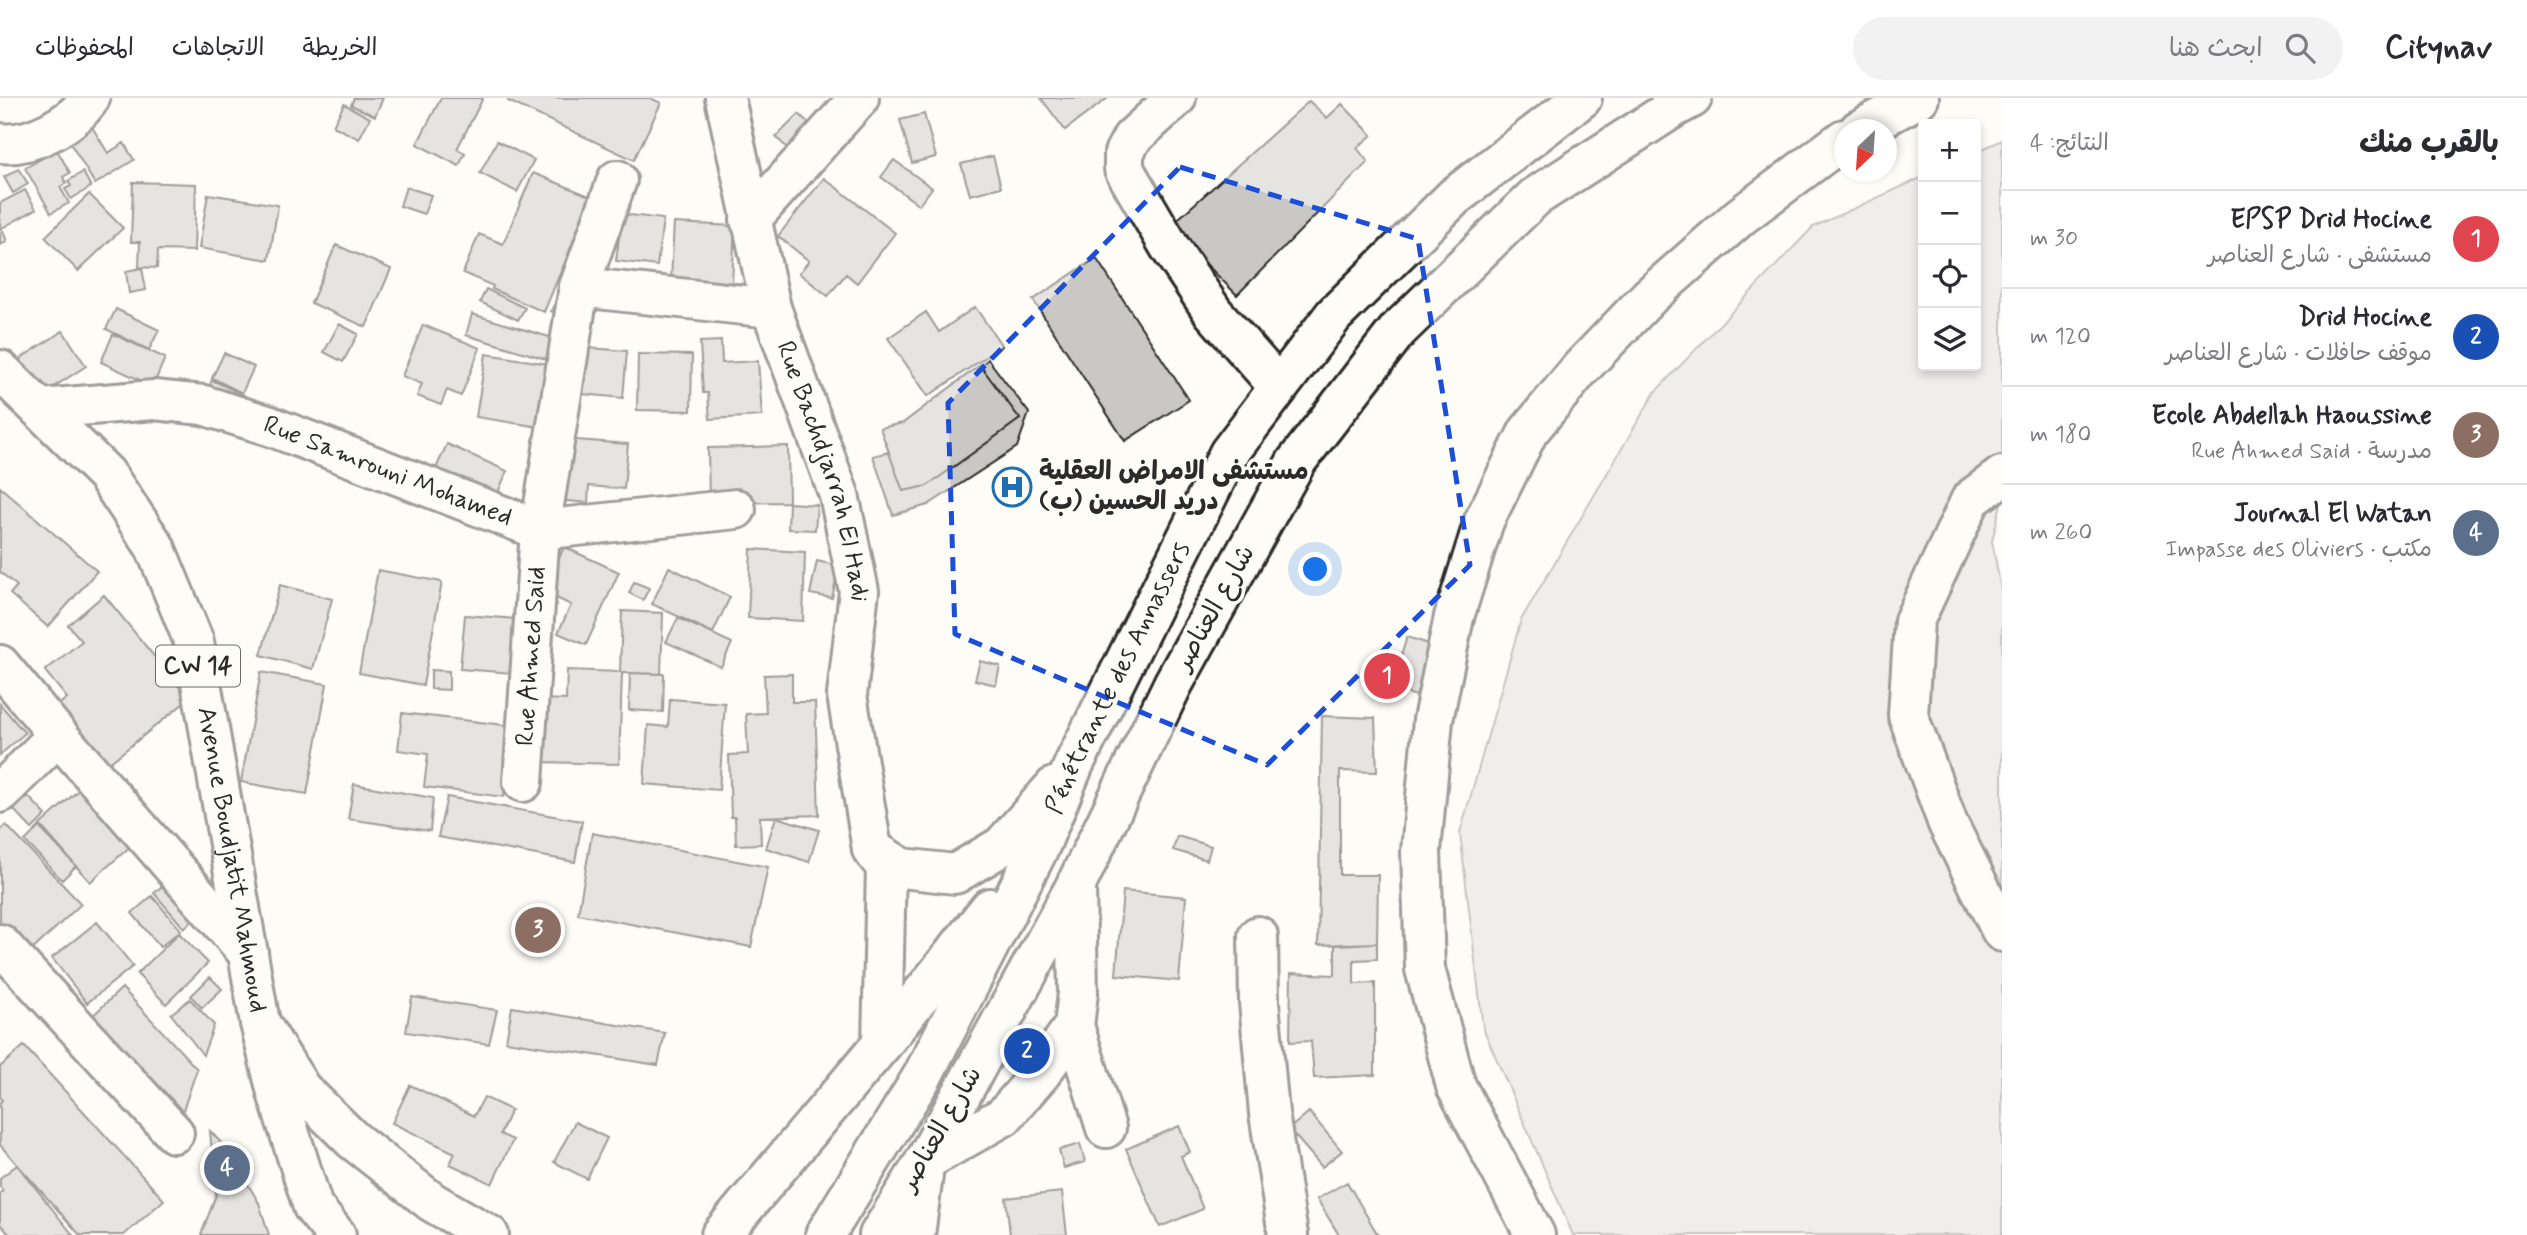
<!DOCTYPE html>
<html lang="ar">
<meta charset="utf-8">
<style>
body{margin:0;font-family:Mynerve,"Playpen Sans Arabic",sans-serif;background:#f2f2f3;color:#2b2b33;direction:rtl}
.controls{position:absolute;right:21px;top:21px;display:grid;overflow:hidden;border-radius:7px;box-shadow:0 4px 10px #0003}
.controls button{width:63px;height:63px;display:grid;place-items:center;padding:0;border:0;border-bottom:2px solid #e1e1e2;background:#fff;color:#2b2b33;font:35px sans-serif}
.compass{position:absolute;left:1834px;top:21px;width:63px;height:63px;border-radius:50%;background:#fff;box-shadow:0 4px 10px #0003;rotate:205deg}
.you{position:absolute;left:1316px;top:472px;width:24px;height:24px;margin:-18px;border:5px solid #fff;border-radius:50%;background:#1a73e8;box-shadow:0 0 0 10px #1a73e833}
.badge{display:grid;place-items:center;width:46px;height:46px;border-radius:50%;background:#d93025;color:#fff;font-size:23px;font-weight:700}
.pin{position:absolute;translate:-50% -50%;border:4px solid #fff;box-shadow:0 2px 7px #0006}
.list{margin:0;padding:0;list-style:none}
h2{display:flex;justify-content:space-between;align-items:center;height:91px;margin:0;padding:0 28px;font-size:30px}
h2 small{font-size:23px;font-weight:400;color:#7c7c81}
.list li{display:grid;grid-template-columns:46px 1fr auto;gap:21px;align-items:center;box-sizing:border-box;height:98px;padding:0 28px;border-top:2px solid #e1e1e2}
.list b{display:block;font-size:26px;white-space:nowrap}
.list p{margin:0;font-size:23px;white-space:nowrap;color:#7c7c81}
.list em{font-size:23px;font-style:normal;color:#7c7c81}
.icon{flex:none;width:38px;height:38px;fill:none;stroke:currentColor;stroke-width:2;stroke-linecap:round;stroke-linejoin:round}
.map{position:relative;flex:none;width:2002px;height:1137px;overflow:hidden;direction:ltr}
header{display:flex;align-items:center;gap:42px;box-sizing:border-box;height:98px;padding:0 35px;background:#fff;border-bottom:2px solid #e1e1e2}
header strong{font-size:33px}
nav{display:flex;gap:38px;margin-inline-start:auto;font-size:24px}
.search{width:490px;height:63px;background:#f2f2f3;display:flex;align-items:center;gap:18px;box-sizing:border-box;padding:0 24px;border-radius:38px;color:#7c7c81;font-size:26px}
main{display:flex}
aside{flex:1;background:#fff}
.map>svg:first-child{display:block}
.green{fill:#dfdeda;stroke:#858482;stroke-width:2}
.building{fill:#c9c8c4;stroke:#2b2b2b;stroke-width:2}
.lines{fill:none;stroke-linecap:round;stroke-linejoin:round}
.minor-casing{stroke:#2b2b2b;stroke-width:44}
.major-casing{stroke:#2b2b2b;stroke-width:44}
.highway-casing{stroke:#2b2b2b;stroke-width:44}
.minor{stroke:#fdfcf7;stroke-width:38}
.major{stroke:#fdfcf7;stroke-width:38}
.highway{stroke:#fdfcf7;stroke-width:38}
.marked{fill:none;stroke:#1d4ed8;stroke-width:5;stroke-dasharray:14 9;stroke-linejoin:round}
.labels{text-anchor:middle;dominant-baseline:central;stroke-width:7;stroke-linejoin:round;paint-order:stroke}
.shield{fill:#fdfcf7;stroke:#6a6a68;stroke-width:2}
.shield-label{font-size:24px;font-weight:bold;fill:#2b2b2b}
.street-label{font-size:26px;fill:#2b2b2b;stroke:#fdfcf7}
.poi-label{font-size:26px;font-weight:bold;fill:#2b2b2b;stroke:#fdfcf7;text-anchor:start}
</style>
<header>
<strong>Citynav</strong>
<div class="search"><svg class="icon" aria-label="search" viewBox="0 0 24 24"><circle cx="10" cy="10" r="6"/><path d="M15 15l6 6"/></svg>ابحث هنا</div>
<nav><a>الخريطة</a><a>الاتجاهات</a><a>المحفوظات</a></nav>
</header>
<main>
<aside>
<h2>بالقرب منك<small>النتائج: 4</small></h2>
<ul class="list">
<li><span class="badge" style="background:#e0444e">1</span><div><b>EPSP Drid Hocine</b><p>مستشفى · شارع العناصر</p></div><em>30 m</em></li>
<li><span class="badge" style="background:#1a4fb4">2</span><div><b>Drid Hocine</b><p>موقف حافلات · شارع العناصر</p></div><em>120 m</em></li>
<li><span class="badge" style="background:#8d6e63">3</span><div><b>Ecole Abdellah Haoussine</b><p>مدرسة · Rue Ahmed Said</p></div><em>180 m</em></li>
<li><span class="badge" style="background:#5c6f8a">4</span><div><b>Journal El Watan</b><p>مكتب · Impasse des Oliviers</p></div><em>260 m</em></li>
</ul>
</aside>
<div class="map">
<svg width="2002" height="1137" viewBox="0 0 2002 1137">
<rect width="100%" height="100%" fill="#fdfcf7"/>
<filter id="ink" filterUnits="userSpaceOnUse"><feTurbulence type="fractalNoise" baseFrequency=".0143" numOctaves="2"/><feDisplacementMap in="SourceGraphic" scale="14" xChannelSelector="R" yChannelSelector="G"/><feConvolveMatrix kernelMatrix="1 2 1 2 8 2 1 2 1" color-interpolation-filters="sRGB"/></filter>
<g filter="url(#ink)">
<path class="green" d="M2002,42V401L1992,443L2002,497V1137H1573L1483,930L1460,735L1521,522L1655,294L1813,129L1923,79V268H1976V54Z"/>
<path class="building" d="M354,0H383L375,18L351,7Z
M441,0H483L457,51L465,55L459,68L417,46Z
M509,0H650L661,5L634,62L508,3Z
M1041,0H1108L1065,32Z
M1309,3L1327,20L1342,6L1372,37L1357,50L1368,64L1237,197L1169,129Z
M344,6L370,20L359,41L333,28Z
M799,16L813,29L790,53L776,39Z
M924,16L936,59L912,65L900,22Z
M92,29L108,55L124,45L134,62L95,86L69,43Z
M497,43L534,62L517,94L480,75Z
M57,52L70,75L63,79L66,85L60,89L69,105L51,115L25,70Z
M993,58L1001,89L970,97L961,66Z
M894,62L932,90L919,107L881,79Z
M19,71L28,86L13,95L4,79Z
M83,74L91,89L71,101L65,91L71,88L68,83Z
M533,75L592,99L544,214L492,191L493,188L463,175L479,136L503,146Z
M824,80L895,135L857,185L846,176L828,198L799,175L809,163L778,138Z
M133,84L196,86L194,153L158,152L157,170L139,169L140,144H131Z
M406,89L431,97L424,116L400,108Z
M25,92L36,111L0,131V105Z
M89,96L123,130L78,173L45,139Z
M208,96L278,107L269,162L199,150Z
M622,116L663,121L657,168L616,163Z
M674,125L735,128L732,185L671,182Z
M3,133L7,144L0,147V135Z
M336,147L391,171L366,229L311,205Z
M1096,160L1189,302L1125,343L1033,202Z
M142,170L146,192L129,195L126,173Z
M562,190L560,218L551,213Z
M486,191L525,210L518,222L480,204Z
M975,209L1002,248L928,298L888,240L926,214L939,234Z
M116,211L159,232L149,252L106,231Z
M472,216L556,241L549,262L466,237Z
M339,226L358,236L343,264L324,254Z
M423,227L480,250L461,298L447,292L441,307L417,298L422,286L402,278Z
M63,233L86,268L38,299L15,264Z
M113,236L165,260L153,288L101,264Z
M721,243L722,265L758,263L762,318L710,321L708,295H703L700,244Z
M576,249L627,253L623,300L572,295Z
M224,255L254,269L242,295L212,280Z
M486,256L549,266L540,329L476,319Z
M638,256L692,257L691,313L637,312Z
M988,261L1029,315L1017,349L928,407L893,417L873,358L889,354L880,330L903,325Z
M980,267L1020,321L927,388L903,393L880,330L903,325Z
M212,282L244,297L239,309L207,295Z
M563,341L628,346L624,391L589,388L588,405L558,402Z
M447,346L507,373L495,402L434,375Z
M788,348L789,404L709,405L708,350Z
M0,389L97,473L48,529L10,496L17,488L0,474Z
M789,405L817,407L815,432L788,431Z
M564,449L619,474L586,547L558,535L571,507L544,494Z
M751,451L805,454L803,523L748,520Z
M817,463L839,468L832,500L810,496Z
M669,469L730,499L713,535L652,506Z
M378,472L442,484L423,587L359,575Z
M634,484L649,490L643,502L629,495Z
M280,487L332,501L313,571L261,557Z
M104,497L189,601L98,674L49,614L67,600L45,573L82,543L68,527Z
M622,513L663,515L661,576L622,575L619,666L540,664L542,601L566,602L567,572L620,574Z
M465,517L517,521L513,575L460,571Z
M678,520L732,545L721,569L666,544Z
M1407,539L1432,547L1416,598L1391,590Z
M980,563L1000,568L996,587L975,582Z
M431,572L449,573V592L431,591Z
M261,574L327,586L307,696L241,684Z
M630,575L664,576L663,614L629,612Z
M792,576V604H815L819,717L760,719L761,746L736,747L735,719H731L729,657L748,656L746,616L766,615L764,577Z
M670,601L725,605L719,692L644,686L648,627L668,629Z
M0,606L25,635L0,657Z
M402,615L513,628L504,699L424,689L428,656L398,652Z
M1322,618L1375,620L1377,674L1340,673V777H1378L1377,845L1318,847Z
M354,686L433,700L430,733L348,721Z
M81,690L132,747L90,784L40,727Z
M28,698L46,717L32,731L14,712Z
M447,699L582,723L575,764L438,739Z
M776,719L819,732L809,764L766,750Z
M6,727L81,806L27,857L0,829V733Z
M39,729L76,768L62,782L25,743Z
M592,735L768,769L751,849L578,816Z
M1177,738L1211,748L1207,762L1173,752Z
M170,781L200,816L184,830L154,795Z
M1123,793L1186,799L1179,883L1116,877Z
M152,798L181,832L160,849L132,815Z
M97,824L133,868L87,905L52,860Z
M179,835L208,865L166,906L137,876Z
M1377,845V861L1354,862V886L1375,885V977L1314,980L1311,943L1290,944L1291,875L1335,877V847Z
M210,879L222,891L202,910L191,898Z
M122,890L197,971L178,1027L87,923Z
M412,899L497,912L489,946L406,934Z
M190,901L214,927L203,957L171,916Z
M512,909L665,935L658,967L506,943Z
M24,948L164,1102L124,1137H80L0,1047V1004L2,1002L0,999V969Z
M410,987L474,1018L484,999L511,1012L500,1036L513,1042L492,1086L450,1066L455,1055L392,1025Z
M1309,1014L1342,1053L1322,1069L1289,1031Z
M575,1024L607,1040L587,1081L554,1064Z
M1179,1028L1190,1054L1181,1058L1203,1111L1160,1129L1126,1051Z
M210,1033L227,1051L259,1105L269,1137H201L216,1097Z
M1080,1046L1085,1064L1064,1070L1059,1052Z
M17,1067L73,1137H10L0,1126V1095L3,1093L0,1089V1080Z
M1347,1084L1378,1137H1339L1317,1101Z
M1062,1094L1067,1137H1010L1006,1100Z"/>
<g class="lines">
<defs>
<g id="minor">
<path id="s1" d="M725,0L771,210L839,397L859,493L847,597L872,751"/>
<path d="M1176,0L1132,40L1124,55V71L1169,148L1213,214L1278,288"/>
<path d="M1859,32L1919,0"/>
<path d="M0,45C31,49 73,26 90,0"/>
<path d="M750,122L859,0"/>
<path d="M579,189L617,82"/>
<path id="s2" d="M40,311L154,302L203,307L270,328L540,432L736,411"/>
<path d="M2002,378L1971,401L1914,523L1908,617L1948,726L2002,834"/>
<path d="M0,567L58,637L248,855"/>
<path id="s3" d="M523,684L540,432L579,189L771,210"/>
<path d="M0,695L58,637"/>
<path d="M1258,838L1259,904L1269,1015L1288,1137"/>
<path d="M0,846L174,1035"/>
<path d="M1074,928L1106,1030"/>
<path d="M925,1063L1004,1018L1041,975L1074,928L1078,895L1076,787"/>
<path d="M1535,1137L1456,988L1425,871L1421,753L1433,622L1454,519L1484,423L1528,334L1580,271L1650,198L1741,118L1844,41"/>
</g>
<g id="major">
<path id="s4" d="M0,272L106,376L155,449L194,544L260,925L277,995L313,1109L336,1137"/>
</g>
<g id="highway">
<path d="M872,751L902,770L955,776L1002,748L1054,689"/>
<path d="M872,751L886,769L882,946"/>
<path d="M260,925L301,991L353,1042L432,1104L489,1137"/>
<path d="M721,1137L882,946L990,810"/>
<path id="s5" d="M825,1137L922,979L1040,748L1074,666L1229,355L1334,217L1454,99L1582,0"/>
<path d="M879,1137L925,1063L1076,787L1173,586L1296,364L1398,232L1535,99L1675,9L1692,0"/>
<path d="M915,1137L923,1077"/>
</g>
</defs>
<use href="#minor" class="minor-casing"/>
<use href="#major" class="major-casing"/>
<use href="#highway" class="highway-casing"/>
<use href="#minor" class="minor"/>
<use href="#major" class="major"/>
<use href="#highway" class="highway"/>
</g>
</g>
<path d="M0 0H2002V1137H0ZM1180,69L1418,141L1470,467L1267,667L955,536L948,305Z" fill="#fdfcf7" fill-opacity=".55" fill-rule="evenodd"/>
<path class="marked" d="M1180,69L1418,141L1470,467L1267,667L955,536L948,305Z"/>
<defs>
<symbol id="hospital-ring" viewBox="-11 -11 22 22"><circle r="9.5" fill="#fdfcf7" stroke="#1f6fb2" stroke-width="1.5"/><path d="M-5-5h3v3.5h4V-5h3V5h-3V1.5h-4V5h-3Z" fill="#1f6fb2"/></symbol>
</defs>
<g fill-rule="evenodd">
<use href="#hospital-ring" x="990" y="367" width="44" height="44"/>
</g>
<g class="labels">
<rect class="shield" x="156" y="547.5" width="84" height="41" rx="5"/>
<g class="shield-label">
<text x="198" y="568">CW 14</text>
</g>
<g class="street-label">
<text stroke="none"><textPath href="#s1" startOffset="387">Rue Bachdjarrah El Hadi</textPath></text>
<text stroke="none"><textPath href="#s2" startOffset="360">Rue Samrouni Mohamed</textPath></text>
<text transform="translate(1215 510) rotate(-61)">شارع العناصر</text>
<text stroke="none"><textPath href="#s3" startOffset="126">Rue Ahmed Said</textPath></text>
<text stroke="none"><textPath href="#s5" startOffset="630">Pénétrante des Annassers</textPath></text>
<text stroke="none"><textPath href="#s4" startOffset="560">Avenue Boudjatit Mahmoud</textPath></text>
<text transform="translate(941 1031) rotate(-60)">شارع العناصر</text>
</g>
<g class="poi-label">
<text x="1039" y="374">مستشفى الامراض العقلية<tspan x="1039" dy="30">دريد الحسين (ب)</tspan></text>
</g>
</g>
</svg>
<div class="controls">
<button>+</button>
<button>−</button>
<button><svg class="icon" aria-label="locate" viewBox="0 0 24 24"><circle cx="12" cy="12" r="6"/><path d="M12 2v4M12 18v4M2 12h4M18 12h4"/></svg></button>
<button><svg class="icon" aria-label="layers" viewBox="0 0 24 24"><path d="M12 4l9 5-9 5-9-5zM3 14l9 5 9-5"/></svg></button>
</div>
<svg class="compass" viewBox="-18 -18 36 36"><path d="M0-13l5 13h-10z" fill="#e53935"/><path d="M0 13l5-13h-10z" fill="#7c7c81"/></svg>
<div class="you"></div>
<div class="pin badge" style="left:1387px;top:578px;background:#e0444e">1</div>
<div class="pin badge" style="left:1027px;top:953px;background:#1a4fb4">2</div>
<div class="pin badge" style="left:538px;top:832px;background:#8d6e63">3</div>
<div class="pin badge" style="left:227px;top:1070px;background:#5c6f8a">4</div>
</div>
</main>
